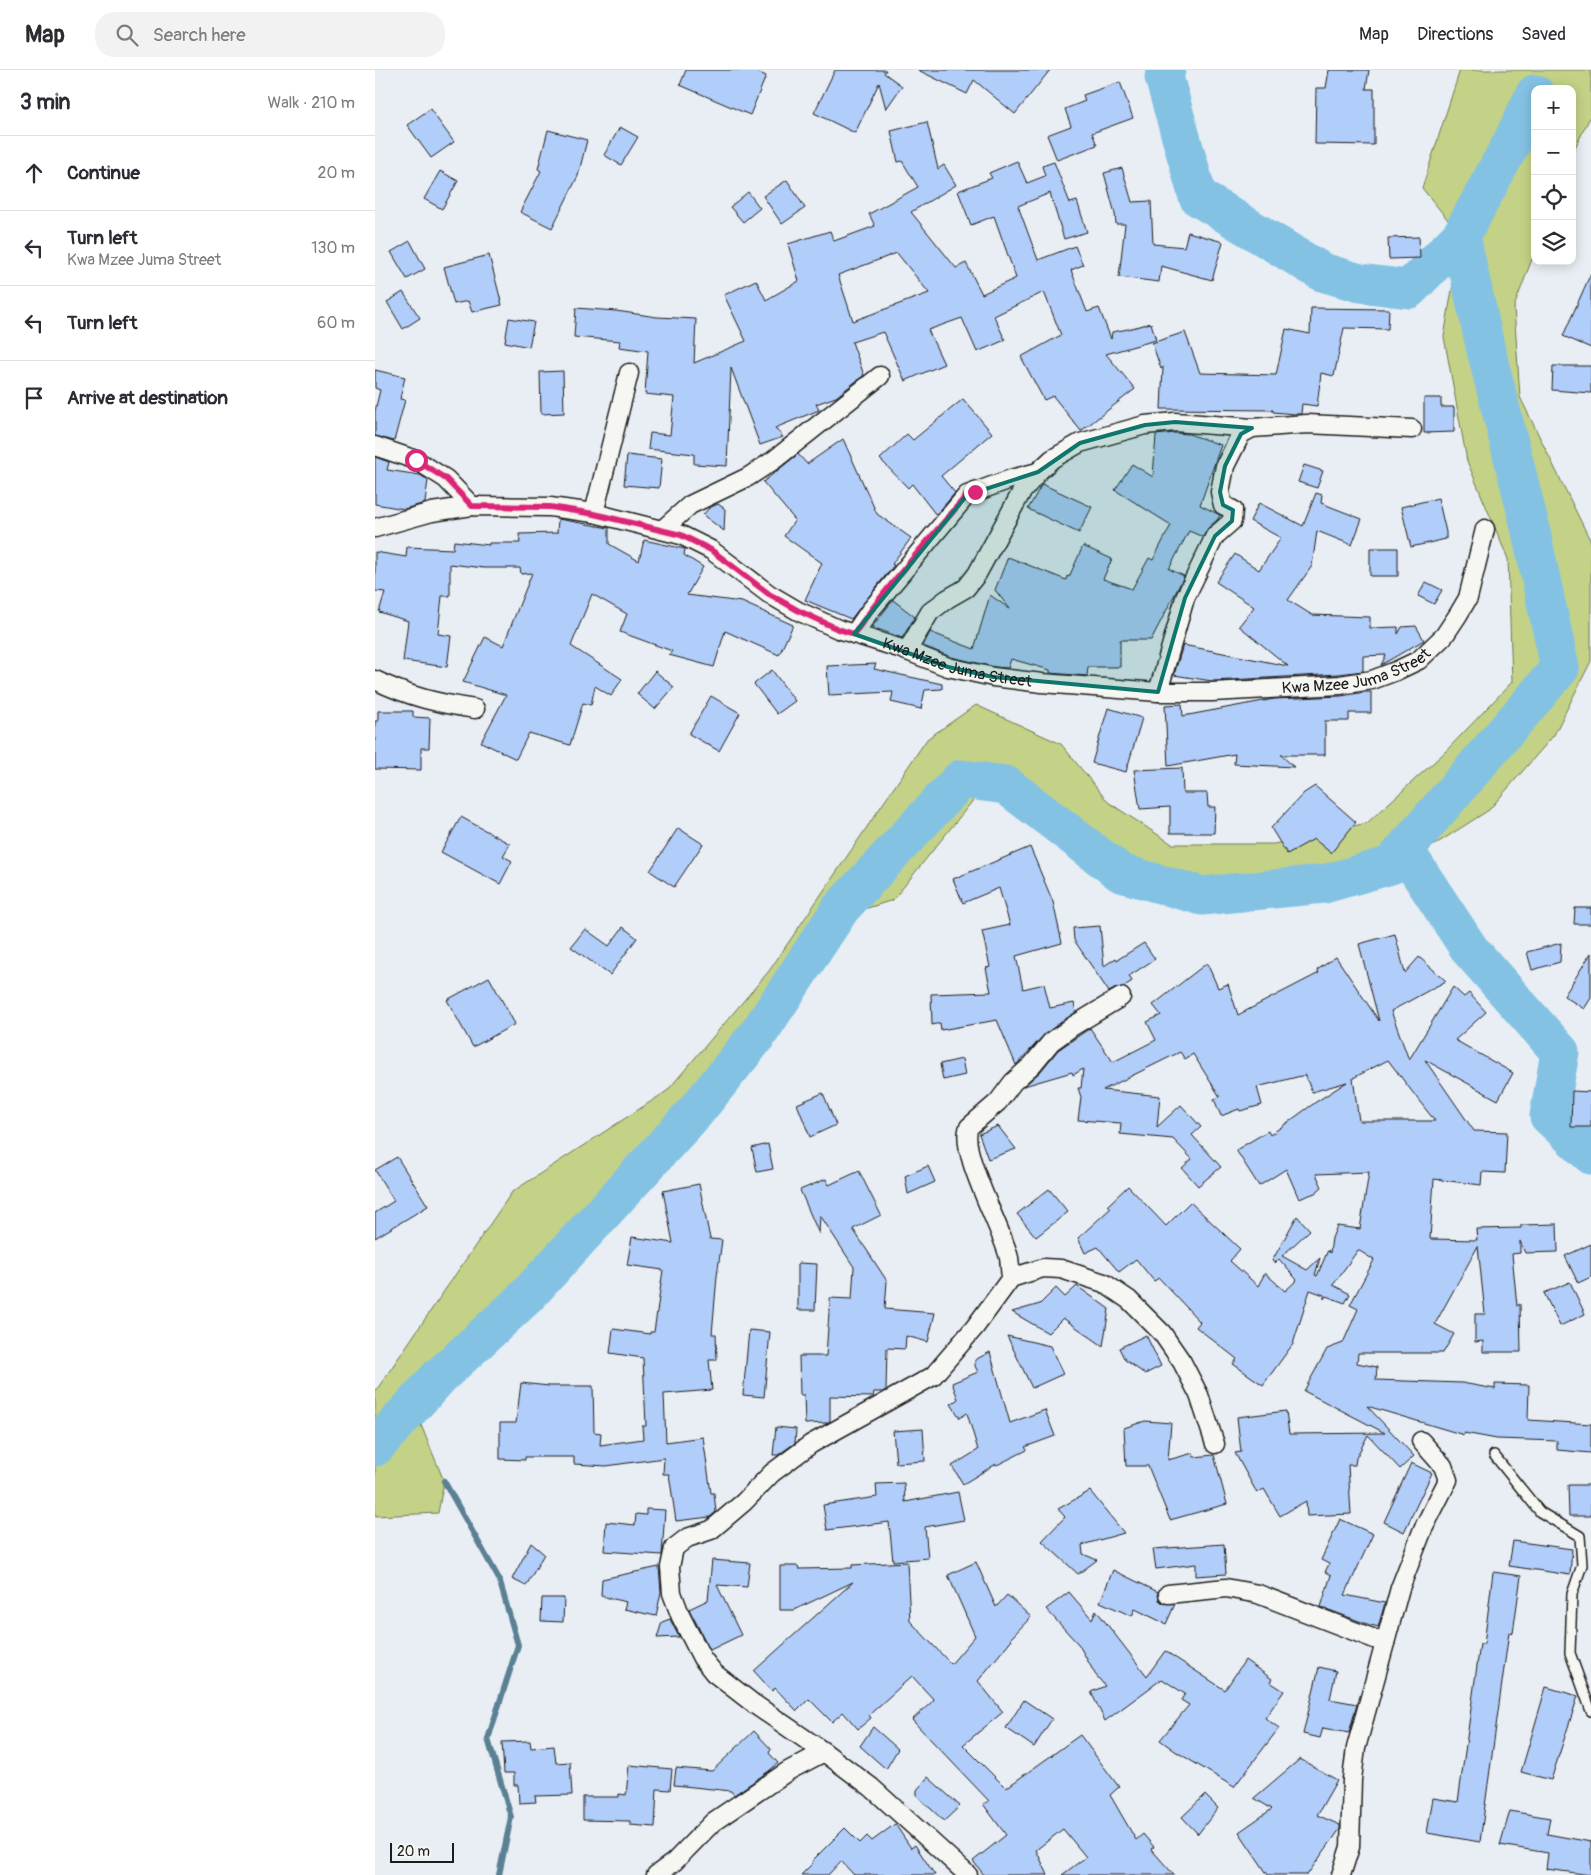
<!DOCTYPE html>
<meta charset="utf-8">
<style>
body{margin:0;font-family:Pangolin,sans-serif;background:#f2f2f3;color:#2b2b33}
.controls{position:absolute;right:15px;top:15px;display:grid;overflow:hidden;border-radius:10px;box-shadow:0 2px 12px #0003}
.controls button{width:45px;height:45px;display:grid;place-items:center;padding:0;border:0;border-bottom:1px solid #e1e1e2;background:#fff;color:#2b2b33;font:25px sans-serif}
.scale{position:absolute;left:15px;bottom:12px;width:64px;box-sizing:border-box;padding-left:5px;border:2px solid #1c1c1c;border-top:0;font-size:14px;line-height:18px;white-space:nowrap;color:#1c1c1c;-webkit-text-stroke:4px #f6f6f2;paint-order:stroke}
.stop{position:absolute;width:15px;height:15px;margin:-11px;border:4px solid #db2777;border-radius:50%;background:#fff}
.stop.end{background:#db2777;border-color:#fff;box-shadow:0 1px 5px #0008}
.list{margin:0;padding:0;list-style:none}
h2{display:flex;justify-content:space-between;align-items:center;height:65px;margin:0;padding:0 20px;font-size:21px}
h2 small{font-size:16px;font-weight:400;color:#7c7c81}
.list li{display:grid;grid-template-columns:32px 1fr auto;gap:15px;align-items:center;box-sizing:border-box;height:75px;padding:0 20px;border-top:1px solid #e1e1e2}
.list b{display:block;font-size:19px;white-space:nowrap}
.list p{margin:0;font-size:16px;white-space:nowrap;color:#7c7c81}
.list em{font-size:16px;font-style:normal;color:#7c7c81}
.icon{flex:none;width:28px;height:28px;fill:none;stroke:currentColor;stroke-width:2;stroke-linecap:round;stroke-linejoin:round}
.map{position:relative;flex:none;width:1216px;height:1805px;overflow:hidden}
header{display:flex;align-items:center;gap:30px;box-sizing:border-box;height:70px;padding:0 25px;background:#fff;border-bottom:1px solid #e1e1e2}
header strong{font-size:24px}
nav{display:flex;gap:28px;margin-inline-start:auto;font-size:18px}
.search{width:350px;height:45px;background:#f2f2f3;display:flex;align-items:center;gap:12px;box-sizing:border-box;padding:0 18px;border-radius:20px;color:#7c7c81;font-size:19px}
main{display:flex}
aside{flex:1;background:#fff}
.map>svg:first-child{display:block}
.green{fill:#c3d286;stroke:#707751}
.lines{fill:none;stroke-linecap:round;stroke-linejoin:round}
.stream{stroke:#5a8094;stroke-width:6}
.river{stroke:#84c2e4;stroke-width:39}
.building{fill:#b1cdfa;stroke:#1c1c1c;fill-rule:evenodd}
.lane-casing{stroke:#1c1c1c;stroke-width:12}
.street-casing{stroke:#1c1c1c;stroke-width:21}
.lane{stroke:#f6f6f2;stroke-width:9}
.street{stroke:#f6f6f2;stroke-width:18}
.route{stroke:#db2777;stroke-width:6}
.marked{fill:#0f766e;fill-opacity:0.2;stroke:#0f766e;stroke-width:4;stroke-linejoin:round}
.labels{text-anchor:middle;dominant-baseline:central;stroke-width:4;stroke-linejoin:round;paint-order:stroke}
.street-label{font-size:16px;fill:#1c1c1c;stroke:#f6f6f2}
</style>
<header>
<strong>Map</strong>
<div class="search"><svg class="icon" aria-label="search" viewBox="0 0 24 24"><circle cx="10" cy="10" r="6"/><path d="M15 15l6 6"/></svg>Search here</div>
<nav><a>Map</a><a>Directions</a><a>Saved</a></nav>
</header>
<main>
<aside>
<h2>3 min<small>Walk · 210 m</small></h2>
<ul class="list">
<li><svg class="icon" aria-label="ahead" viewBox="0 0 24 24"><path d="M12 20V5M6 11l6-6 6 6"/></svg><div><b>Continue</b></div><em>20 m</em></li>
<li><svg class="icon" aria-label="left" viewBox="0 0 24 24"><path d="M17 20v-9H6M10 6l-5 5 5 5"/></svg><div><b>Turn left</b><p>Kwa Mzee Juma Street</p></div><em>130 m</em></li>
<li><svg class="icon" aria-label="left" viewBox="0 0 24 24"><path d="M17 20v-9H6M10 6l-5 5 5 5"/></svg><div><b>Turn left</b></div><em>60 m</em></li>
<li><svg class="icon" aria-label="arrive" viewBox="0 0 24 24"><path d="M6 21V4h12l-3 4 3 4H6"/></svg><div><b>Arrive at destination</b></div></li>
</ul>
</aside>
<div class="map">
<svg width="1216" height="1805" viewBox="0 0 1216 1805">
<rect width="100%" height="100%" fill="#e8eef4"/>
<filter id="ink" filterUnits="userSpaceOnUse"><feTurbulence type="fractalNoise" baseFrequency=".02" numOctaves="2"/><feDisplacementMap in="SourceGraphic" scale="10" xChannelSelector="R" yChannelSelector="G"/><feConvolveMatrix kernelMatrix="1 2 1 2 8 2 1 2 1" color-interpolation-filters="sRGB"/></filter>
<g filter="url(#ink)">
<path class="green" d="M1085,0H1216V45L1197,84V19H1160V181L1139,237L1145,327L1216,472V591L1179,665L1114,740L1009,807L911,826L760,811L620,703L518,830L458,849L330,1036L212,1149L186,1197L133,1235L46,1355L69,1411L63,1443L0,1446V1322L137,1122L292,1021L394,901L552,669L601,635L686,674L733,732L797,774H899L992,753L1069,683L1137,612L1133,489L1092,391L1069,267L1086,166L1047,118Z"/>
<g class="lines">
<path class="stream" d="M69,1411L124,1509L143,1575L113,1669L136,1747L124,1805"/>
<path class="river" d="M791,0L789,7L823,127L947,202L985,213L1034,219L1086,166
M1036,790L1095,880L1185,982L1174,1046L1216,1085
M0,1377L64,1307L151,1227L321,1041L383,964L466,838L586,709L631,715L746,803L827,826L949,814L1016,795L1185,598L1153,448L1110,276L1086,166L1138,70L1160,24"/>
</g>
<path class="building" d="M311,0H378L391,6L375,45L305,15Z
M460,0H511L509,3L527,16L511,39L504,13L480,63L439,43Z
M543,0H675L640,44L599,10L592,24Z
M954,0H994L991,19H999V75L940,74L941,18H951Z
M745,12L758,48L717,63L722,75L682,90L672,65L696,56L690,39L710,31L708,25Z
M55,39L79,72L56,88L32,55Z
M552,52L563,99L569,95L581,115L536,142L581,198L591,193L607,224L641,208L619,146L596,155L583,121L617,108L614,103L642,91L652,113L670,106L667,96L679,92L695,133L702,131L712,162L689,169L675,123L643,136L663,190L700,176L708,195L696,200L712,242L724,238L736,269L737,262L753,259L776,253L781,270L731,284L760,319L706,361L678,326L669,330L646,287L686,265L669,222L619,246L630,270L602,282L587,248L553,260L569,294L530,311L508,262L477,272L489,305L461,327L441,334L444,340L400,358L408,367L385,375L356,298L352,396L319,394V384L273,379L275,363L295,365L299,327L270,324L273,281L244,277L245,271L199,267L201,238L241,241L282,247L321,249L319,293L371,271L349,225L381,210L391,230L424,211L413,174L455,161L459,171L500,156L494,144L543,117L527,91L523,92L516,61ZM522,183L554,223L478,251L463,205Z
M245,57L263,67L246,95L229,85Z
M173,60L212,70L203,106L177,158L145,142L166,101L163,99Z
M747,98L757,132L776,131L778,174L809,177L813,162L848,172L837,210L786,196L784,212L744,207L750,154H741L740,144L729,103Z
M65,101L83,111L67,139L49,129Z
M412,110L430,138L407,154L388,126Z
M373,122L385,138L368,152L355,137Z
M1044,167L1045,188L1014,189L1013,168Z
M35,171L50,199L32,209L16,182Z
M114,185L127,235L97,242L93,231L79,234L69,197Z
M1216,203V278L1188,266Z
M28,222L45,248L28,259L12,232Z
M936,238L1014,239L1013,259L969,258L959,306L946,303L942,336L927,334L926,344H919L898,342V340L786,339L788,297L786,299L777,273L810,262L825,303L901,305L911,259L935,264Z
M134,248L159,252L154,277L130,272Z
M1178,296H1216V323L1177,320Z
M0,300L30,307L25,329L30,330L19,371L0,366V341L5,320L0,318Z
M188,301L189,343L166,344L165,302Z
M1049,328H1066V337H1079V362L1049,363Z
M588,329L617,363L566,406L580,423L561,445L537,414L533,418L505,389L532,364L538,370Z
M800,363L814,364L846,375L825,435L845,445L843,449L833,458L828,467L814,461L794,499L809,506L800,524L776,570H745V597H713L712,606L675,603V600L636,589L633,598L620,597L576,587L548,576L555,562L599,579L615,525L635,539L620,520L633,487L691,510L692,506L694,507L708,476L737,489L728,509L757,519L774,488L778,490L796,455L740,420L757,394L778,407L781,365Z
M468,369L502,444L536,468L517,494L519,495L476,549L430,530L447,493L409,466L420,450L388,412L423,384L432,394Z
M252,385L287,389L284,418L249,415Z
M0,387L14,392L12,400L45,405L53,410L50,433L29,439L0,434Z
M929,395L948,401L942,418L923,412Z
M667,414L717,437L704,463L653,439Z
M941,423L947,425L946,433L987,449L977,475L942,461L937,496L913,530L937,545L995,547V558L1023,557V564L1027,557L1041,556L1049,570L1006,595L1011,585L988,586V601L964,604L837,611L799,605L808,575L913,596L864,556L879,537L841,512L860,484L884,500L906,468L875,451L884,433L928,456Z
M1063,428L1071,462V469L1036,477L1026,437Z
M343,434L350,439L349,461L328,445L334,438Z
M183,449L234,458V474L264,491L269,470L310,479L309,485L328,497L312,525L367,532L418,555L404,585L350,561L339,597L294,585L297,581L245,562L252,544L217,524L196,576L247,609L236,626L220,616L216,635L208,633L195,675L154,663L141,689L106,672L131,625L88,612L110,567L128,576L157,503L146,504L145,498H109L75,494V526H67L63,564L76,566L72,597L28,591L33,551L4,542L10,522L0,521V482L31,487L32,477L78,479L79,471L114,475V473H145L144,464L182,463Z
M995,478H1023V506H995Z
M1051,512L1067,520L1059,534L1043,526Z
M518,530L540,547L527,568L497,557Z
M501,594L499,599L567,614V619L550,620L546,639L516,632L518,622L454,625L452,596Z
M397,600L420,631L402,644L379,614Z
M280,601L299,617L280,639L262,624Z
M990,622H996V643H974V651H950V685H906L919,697L859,694L860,684L793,696L790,635L807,634L808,646L899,629L966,626Z
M336,626L365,643L344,681L314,664Z
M733,638L767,648L751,702L717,693Z
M3,641H38V647L55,648L54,678H46V700L0,699V651H3Z
M807,698L808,723H832L833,737H840L839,763H795V737L765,739L759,700Z
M940,716L981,752L956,783L939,769L912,784L896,758L929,723Z
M86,747L135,774L128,786L137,791L125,814L66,782Z
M303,758L328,774L299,817L275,801Z
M655,777L678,832L687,873L641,886L648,919L669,914L675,938L699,933L701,942L670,964L641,995L622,950L566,960L565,953L557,955L556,924L616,922L611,898L615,897L607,861L635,855L624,818L588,833L578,809Z
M1200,838H1216V854H1199Z
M725,856L729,896L741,888L742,890L769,873L780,889L754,906L757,911L748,917L741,918L734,922L699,870L698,858Z
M248,857L262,868L235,905L196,877L210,859L234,876Z
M1020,864L1030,903L1044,887L1071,911L1016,941L1034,990L1078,917L1089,927L1094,923L1111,942L1080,970L1138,1003L1123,1030L1050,990L1099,1061L1132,1062L1130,1103L1107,1102L1106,1115L1059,1109L1055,1169L1102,1170L1101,1159L1146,1158V1155L1182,1154L1183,1182L1150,1183L1145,1171V1183L1137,1184L1142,1236L1145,1234L1146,1282H1108V1271L1100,1272V1244H1110L1103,1176L1060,1254L1079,1264L1068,1283H983L982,1293L1002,1297L1001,1310L1087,1313L1120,1319V1314L1154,1315L1153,1350L1216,1354V1383L1182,1380V1371L1122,1369L1089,1363V1365L992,1336L1039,1386L1025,1399L993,1365L981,1388L980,1395H973L976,1444L932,1446L931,1431L905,1446L889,1419L882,1423L860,1383L866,1382L862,1347L911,1341L914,1364L1010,1363L929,1321L952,1279L968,1273L983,1239L975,1235L999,1190L983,1180L958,1215L975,1224L970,1233L951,1226L949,1229V1225L935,1220L918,1274L888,1315L858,1294L862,1289L821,1257L825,1252L784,1208L779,1211L761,1189L744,1202L723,1177L710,1183L703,1168L736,1138L733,1135L753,1116L791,1156L815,1132L865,1179L855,1191L883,1216L890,1203L910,1221L922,1210L904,1189L900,1193L897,1191L922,1146L935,1160L907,1186L932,1200L945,1188L940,1205L942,1206L953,1180L955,1183L957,1168L962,1156L985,1159L994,1102L941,1104L947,1117L940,1123L924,1129L911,1099L884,1116L861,1080L893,1061L895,1065L941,1032L972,1012L937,1022L930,1005L882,1017L887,1035L865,1041L864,1039L846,1046L839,1029L845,1027L818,984L810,989L805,982L728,1020L785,1026L782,1057L806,1035L826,1057L817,1065L846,1097L823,1116L807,1098L817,1089L798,1069L745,1064L746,1053L703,1050L706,1027L703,1018H706L708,999L698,1005L697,1002L649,1016L665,1002L683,980L715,958L738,992L781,970L772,952L786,945L778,935L832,893L843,918L853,914L863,945L944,903L942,900L961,887L1004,951L984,874ZM1013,990L1045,1032L1060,1051H984L978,1008Z
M1186,873L1185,892L1157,900L1152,882Z
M1216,883V928L1209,939L1189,926Z
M114,907L140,954L98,977L72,930Z
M587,989L590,1005L568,1010L565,994Z
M1197,1021L1216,1022V1057H1196Z
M448,1023L461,1055L435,1067L422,1034Z
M623,1056L641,1079L613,1089L604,1064Z
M393,1074L398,1099L382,1102L377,1078Z
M22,1087L53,1136L0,1168V1143L19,1131L0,1100Z
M553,1096L560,1112L533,1124L530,1106Z
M484,1101L506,1145L478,1159L512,1211L510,1239L560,1243L553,1272L531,1266L530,1279L512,1278L511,1320L507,1322H499L498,1327L455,1326V1351L451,1353L430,1354L429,1325H425L424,1286H451L455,1228L477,1229L479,1197L445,1145L444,1164L425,1120L451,1109L454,1115Z
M324,1114L335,1169L347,1170L342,1206L337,1264H341L342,1290H334L337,1320L289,1324L291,1372L328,1367L336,1423H339L341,1442L335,1447L301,1451L294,1404H288L289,1388L231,1396L199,1394V1387H150V1390L125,1389V1353H141L146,1313L174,1316H218L219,1362L226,1363L225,1375L268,1369L267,1356H271L268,1288L235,1283L238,1259L275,1264V1262H279L288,1200L252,1195L257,1167L298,1173L288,1121Z
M674,1119L693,1142L661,1167L642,1144Z
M1216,1174V1207L1203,1213L1190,1186Z
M423,1193L442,1194L440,1240H423Z
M1195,1212L1210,1244L1185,1256L1169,1223Z
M702,1216L734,1239L728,1276L688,1248L673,1263L637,1242L665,1234L681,1218L690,1227Z
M374,1260L395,1262L389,1327L368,1325Z
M771,1265L786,1296L770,1304L750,1290L744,1278Z
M632,1266L675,1276L688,1304L657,1318Z
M615,1282L635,1353L670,1340L680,1366L650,1377L652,1380L622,1395L621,1394L588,1414L577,1396L603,1380L592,1343L585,1348L576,1334L583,1329L577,1313L603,1302L600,1296V1290Z
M770,1351L796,1353L793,1390L818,1383L819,1387L839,1385L852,1434L795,1450L773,1396H751L749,1358Z
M401,1357L421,1359L420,1373L403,1385H398Z
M548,1359L550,1391L521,1393L518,1361Z
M1036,1393L1057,1403L1029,1462L1009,1452Z
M529,1413L530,1432L583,1422L589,1450L550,1457L553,1488L518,1491L514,1452L452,1460L448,1435L502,1427L501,1414Z
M1193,1415H1216V1446H1194Z
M715,1421L749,1463L707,1475L708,1484L722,1490L703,1504L667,1471L690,1447L683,1439Z
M271,1439L290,1440L287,1485L229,1481L231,1452L260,1455L261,1444L271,1445Z
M965,1449L998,1464L970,1525L1010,1533L1003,1557L992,1554L946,1537L956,1505L950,1502L954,1494L946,1490Z
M1138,1471L1197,1479L1195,1505L1134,1496Z
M156,1473L169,1484L151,1516L137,1509Z
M849,1474L851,1504L821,1506V1494L781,1499L778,1479Z
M337,1490L375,1493L372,1517L342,1515L366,1565L335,1580L314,1539L333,1530Z
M532,1492L535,1551L576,1594L600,1566L573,1505L601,1492L621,1537L632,1525L656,1547L636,1568L637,1569L603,1611L628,1642L588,1675L631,1718L705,1665L744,1717L735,1725L761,1770L768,1764L779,1777L776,1779L799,1805H687L711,1787L688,1759L661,1780L673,1805H609L598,1791L631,1765L608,1734L614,1731L537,1650L559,1630L537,1606L494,1645L496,1648L483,1659L468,1642L457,1652L434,1629L422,1641L400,1618L397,1621L379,1601L478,1512L419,1540H405V1496H423L424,1499L477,1498V1495Z
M284,1497L286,1522L281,1546L249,1539L251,1532L226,1526L227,1509Z
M738,1500L783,1522L784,1530L788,1533L800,1534L791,1554L760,1539L757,1546L725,1532Z
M1118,1502L1146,1506L1138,1563L1134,1562L1105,1772L1052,1763L1058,1728L1083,1732L1105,1574H1109Z
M694,1522L717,1549L721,1540L772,1606L790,1581L850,1620L870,1590L897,1609L895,1612L909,1621L890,1648L904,1658L859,1717L800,1681L785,1670L814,1635L806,1630L810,1624L787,1609L730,1651L716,1622L730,1616L720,1604L704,1575L671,1539Z
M167,1528H189L188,1552L166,1551Z
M295,1549L304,1567L282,1568L287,1552Z
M944,1597L961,1601L955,1629L982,1634L974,1663L948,1658L945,1668L928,1664Z
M1171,1617L1203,1626L1176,1710L1146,1702Z
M649,1630L677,1649L659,1677L631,1658Z
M498,1657L523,1679L511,1699L485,1676Z
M379,1661L396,1679L394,1683L403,1693L394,1701L359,1725L356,1721L299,1715L301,1698L337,1701Z
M155,1671L156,1678L179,1676L181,1693L195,1692L197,1725L160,1726L161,1732L144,1733L143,1715H139V1703H129L127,1672Z
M925,1689L962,1710L942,1745L965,1755V1759L932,1805H893L864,1762L897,1739L879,1728Z
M254,1695L297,1699L295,1720L282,1719L280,1757L255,1755V1751L208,1750V1727H244V1724L251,1725Z
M553,1707L585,1736L569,1751L542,1726V1720Z
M830,1725L843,1738L823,1764L807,1747Z
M1135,1741L1175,1748L1172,1764L1216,1772V1805L1171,1799L1173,1783L1125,1775Z
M520,1754L536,1778L540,1775L560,1805H479L466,1791L453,1805H426L438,1793L437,1791L470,1758L485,1773L492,1766L497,1771Z"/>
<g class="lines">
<defs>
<path id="lane" d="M1119,1385L1165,1442L1205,1466L1207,1495L1197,1524L1195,1583L1216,1641"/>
<g id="street">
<path d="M0,376L41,390L71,409L97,436"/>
<path d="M219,443L254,303"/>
<path id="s1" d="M0,458L57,442L97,436L175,437L219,443L306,465L336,480L394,524L423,541L463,559L527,579L573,597L618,607L667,613L783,622H837L965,615L997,610L1021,601L1044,590L1069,566L1083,545L1093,528L1110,459"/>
<path d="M287,460L315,435L373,407L399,390L505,306"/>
<path d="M479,564L494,542L592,425L636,409L663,402"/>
<path d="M532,581L555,542L572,529L591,518L602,504L646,423L663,402L677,389L705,373L770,355L800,352L877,358"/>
<path d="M0,610C35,627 62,633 100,639"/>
<path d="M783,622L810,528L840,466L857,451L858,440L848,435L845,422L850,396L866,364L877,358L932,354L1037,359"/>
<path d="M636,1208C635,1201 635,1194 634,1188C628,1160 583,1081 594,1057L623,1032L638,1012L657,995L676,972L698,956L746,927"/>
<path d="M793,1524L851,1518L883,1524L1010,1573"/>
<path d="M281,1805L299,1792L338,1752L413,1701L449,1682"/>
<path d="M593,1805L496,1717L449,1682L379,1634L339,1603L327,1588L306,1547L297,1523L295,1497L299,1478L312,1468L336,1460L369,1432L397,1403L436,1374L558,1306L600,1257L636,1208L668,1198L686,1199L729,1213L754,1230L787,1263L807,1292L824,1325L840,1374"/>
<path d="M966,1805L975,1777L977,1709L981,1678L1010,1573L1025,1518L1048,1459L1073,1410L1068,1396L1046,1371"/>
</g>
</defs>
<use href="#lane" class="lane-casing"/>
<use href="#street" class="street-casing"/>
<use href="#lane" class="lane"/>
<use href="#street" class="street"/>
</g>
</g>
<g class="lines" filter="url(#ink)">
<path class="route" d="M41,390L71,409L97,436L175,437L219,444L306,465L336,480L394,524L424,541L463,559L479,564C512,516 554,470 592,425L600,422"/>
</g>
<path class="marked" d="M800,352L877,358L866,364L850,396L845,422L848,435L858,440L857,451L840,466L810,528L783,622L618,607L573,597L479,564L592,425L663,402L705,373L770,355Z"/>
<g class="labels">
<g class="street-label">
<text stroke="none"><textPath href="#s1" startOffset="620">Kwa Mzee Juma Street</textPath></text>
<text stroke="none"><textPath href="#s1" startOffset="1025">Kwa Mzee Juma Street</textPath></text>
</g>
</g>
</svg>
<div class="controls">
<button>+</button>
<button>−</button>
<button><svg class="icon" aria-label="locate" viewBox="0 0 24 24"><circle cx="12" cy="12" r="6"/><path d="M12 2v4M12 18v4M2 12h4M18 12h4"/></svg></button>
<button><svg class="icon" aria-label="layers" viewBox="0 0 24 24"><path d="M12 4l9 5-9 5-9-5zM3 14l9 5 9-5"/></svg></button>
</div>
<div class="scale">20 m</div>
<div class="stop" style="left:41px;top:390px"></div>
<div class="stop end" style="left:600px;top:422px"></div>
</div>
</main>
